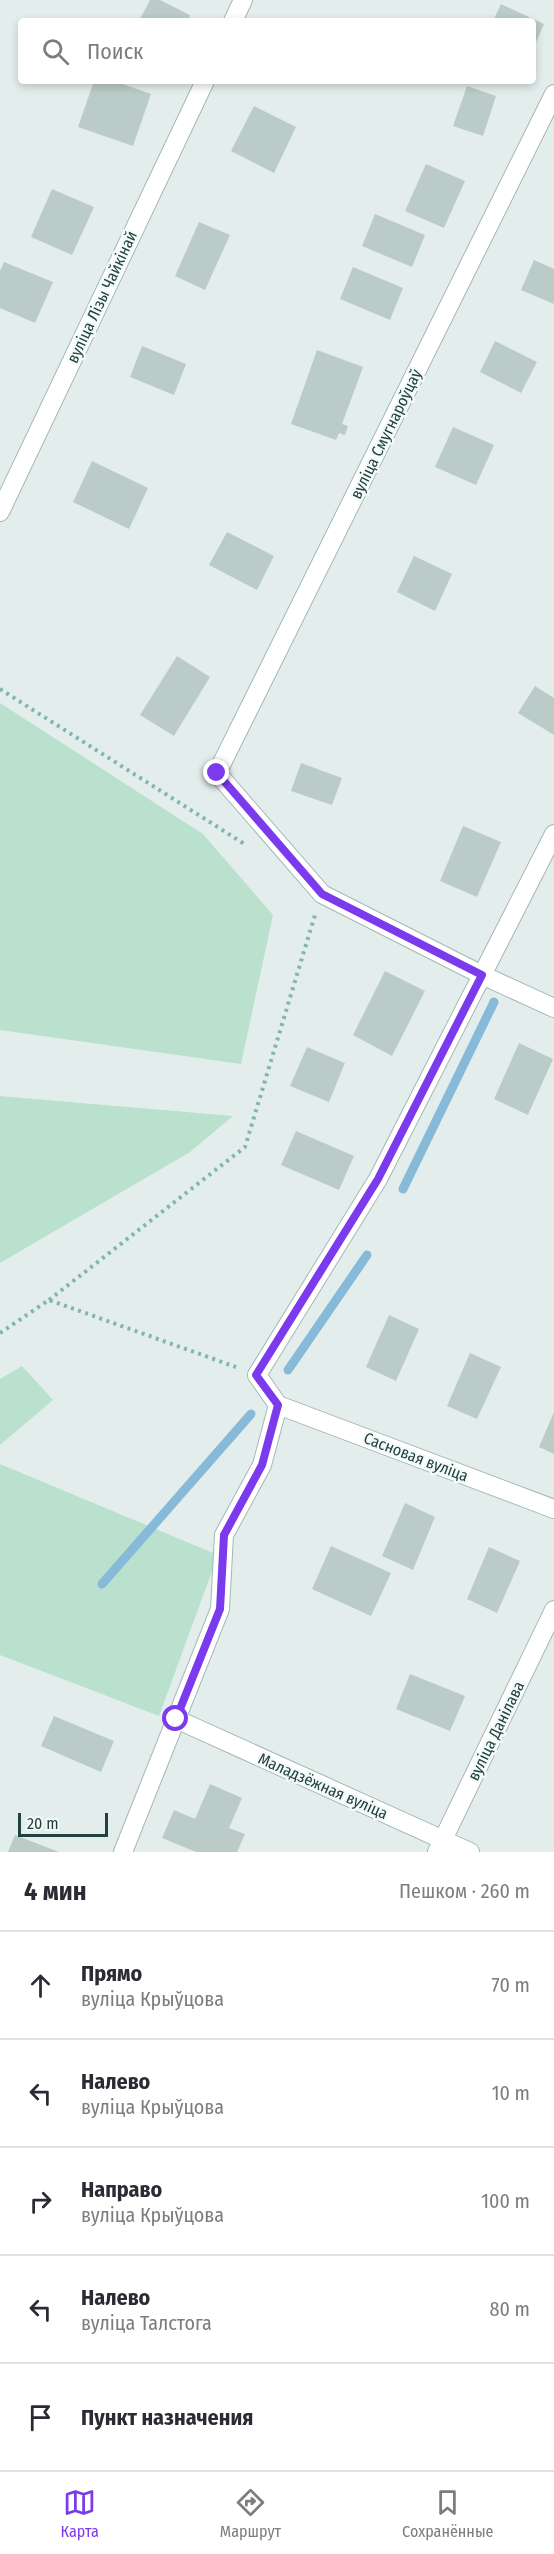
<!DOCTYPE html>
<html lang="ru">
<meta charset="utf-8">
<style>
body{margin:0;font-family:"Fira Sans Condensed",sans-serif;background:#f2f2f3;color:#2b2b33}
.scale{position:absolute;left:18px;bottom:15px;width:90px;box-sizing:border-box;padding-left:6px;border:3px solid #214240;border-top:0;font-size:16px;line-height:21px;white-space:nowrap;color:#214240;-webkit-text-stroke:4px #f4faf8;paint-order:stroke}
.stop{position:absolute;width:18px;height:18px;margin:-14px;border:4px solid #7c3aed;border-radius:50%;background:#fff}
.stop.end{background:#7c3aed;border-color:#fff;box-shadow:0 2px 6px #0008}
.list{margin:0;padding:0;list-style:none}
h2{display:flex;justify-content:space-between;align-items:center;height:78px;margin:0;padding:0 24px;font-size:26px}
h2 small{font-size:20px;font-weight:400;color:#7c7c81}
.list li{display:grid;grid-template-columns:39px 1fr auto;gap:18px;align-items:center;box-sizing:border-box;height:108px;padding:0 24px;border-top:2px solid #e1e1e2}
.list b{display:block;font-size:22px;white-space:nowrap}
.list p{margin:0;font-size:20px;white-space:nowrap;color:#7c7c81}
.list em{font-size:20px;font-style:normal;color:#7c7c81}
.icon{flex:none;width:33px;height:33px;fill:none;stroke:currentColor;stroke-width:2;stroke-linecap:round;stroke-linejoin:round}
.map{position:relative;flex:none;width:554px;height:1852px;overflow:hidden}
.search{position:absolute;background:#fff;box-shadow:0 3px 9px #0003;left:18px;right:18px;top:18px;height:66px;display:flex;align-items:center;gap:15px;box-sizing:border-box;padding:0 21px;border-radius:6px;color:#7c7c81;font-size:22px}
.sheet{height:618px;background:#fff}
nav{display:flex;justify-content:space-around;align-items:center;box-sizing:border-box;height:84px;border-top:2px solid #e1e1e2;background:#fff;font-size:16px;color:#7c7c81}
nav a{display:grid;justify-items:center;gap:3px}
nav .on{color:#7c3aed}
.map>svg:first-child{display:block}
.green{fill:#bae1cd}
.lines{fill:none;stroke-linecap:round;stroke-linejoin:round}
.stream{stroke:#86bad8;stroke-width:9}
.building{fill:#bbccc8}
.minor-casing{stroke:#a5b7b5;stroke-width:20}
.path{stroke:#81b5af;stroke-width:4;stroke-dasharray:3 4.5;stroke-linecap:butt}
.minor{stroke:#fff;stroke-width:18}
.route{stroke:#7c3aed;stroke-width:8}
.labels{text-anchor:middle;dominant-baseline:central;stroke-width:5;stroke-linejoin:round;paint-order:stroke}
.street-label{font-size:16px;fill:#214240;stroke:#f4faf8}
</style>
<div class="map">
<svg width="554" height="1852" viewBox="0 0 554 1852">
<rect width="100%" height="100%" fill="#e3eeec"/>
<path class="green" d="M0,703L203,834L273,915L241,1064L0,1030Z
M0,1096L233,1116L190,1152L0,1263Z
M22,1366L53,1400L0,1445V1379Z
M0,1464L218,1555L159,1716L0,1655Z"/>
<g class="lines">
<path class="stream" d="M403,1189L494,1002
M288,1370L367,1255
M102,1584L251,1414"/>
</g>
<path class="building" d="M150,0H160L190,15L188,21H139Z
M501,4L544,24L533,49V21H493Z
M94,81H114L151,94L133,146L78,127Z
M467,86L496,96L483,136L453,126Z
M254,106L296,127L274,173L231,151Z
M426,164L465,181L444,228L405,211Z
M52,189L94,207L72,255L31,237Z
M375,214L425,235L412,267L362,246Z
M199,222L230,235L205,290L175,276Z
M534,260L554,269V304L521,290Z
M4,262L53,282L35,323L0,308V271Z
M353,267L403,288L390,320L340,299Z
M495,341L537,362L521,393L480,372Z
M142,346L186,364L174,395L130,377Z
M317,350L363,367L342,424L348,426L345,435L339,433L336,440L291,424Z
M453,427L494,445L476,485L435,467Z
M92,461L148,488L129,529L73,502Z
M227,532L274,556L257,590L209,565Z
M414,556L452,574L435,611L397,592Z
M177,656L210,677L174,736L140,715Z
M535,686L554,698V735L518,713Z
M301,763L342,778L332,805L291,791Z
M463,826L501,842L477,897L440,881Z
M385,971L425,991L392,1056L353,1035Z
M519,1043L553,1059L528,1115L494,1099Z
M307,1047L345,1063L329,1102L290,1086Z
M296,1131L354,1156L339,1190L281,1165Z
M389,1315L419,1329L396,1381L366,1367Z
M470,1353L501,1367L477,1419L447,1406Z
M554,1412V1454L539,1447Z
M405,1503L435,1517L413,1570L382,1556Z
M331,1546L391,1573L371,1616L312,1589Z
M489,1547L520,1561L497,1613L467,1599Z
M410,1674L465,1696L450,1731L396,1709Z
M54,1716L114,1741L101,1772L41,1746Z
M210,1784L242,1798L229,1828L245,1834L237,1852H196L162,1838L174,1810L195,1819Z
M15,1835L59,1852H8Z"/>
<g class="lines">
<defs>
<path id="minor" d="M233,21L243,0
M554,94L217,773L322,894L482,975L554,1008
M0,512L205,81
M278,1405L554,1509
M176,1719L470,1852
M123,1852L220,1609L224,1535L262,1465L278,1405L257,1375L378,1179L554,834
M437,1852L554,1610"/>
</defs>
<use href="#minor" class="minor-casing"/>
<path class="path" d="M0,689L246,845
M49,1300L245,1147L315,915
M0,1333L49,1300L236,1367"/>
<use href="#minor" class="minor"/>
</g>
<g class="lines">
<path class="route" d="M176,1719L220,1609L224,1535L262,1465L278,1405L256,1375L378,1179L482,975L322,894L217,773"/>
</g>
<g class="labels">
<g class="street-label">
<text transform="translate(102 297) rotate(-65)">вуліца Лізы Чайкінай</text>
<text transform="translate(386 434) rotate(-64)">вуліца Смугнароўцаў</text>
<text transform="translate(416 1457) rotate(21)">Сасновая вуліца</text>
<text transform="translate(496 1731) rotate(-64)">вуліца Данілава</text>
<text transform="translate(323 1786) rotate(24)">Маладзёжная вуліца</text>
</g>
</g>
</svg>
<div class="scale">20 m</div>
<div class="stop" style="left:176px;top:1719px"></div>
<div class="stop end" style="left:217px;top:773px"></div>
<div class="search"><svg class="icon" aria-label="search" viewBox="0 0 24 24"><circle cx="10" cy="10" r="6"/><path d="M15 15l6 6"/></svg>Поиск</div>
</div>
<section class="sheet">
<h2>4 мин<small>Пешком · 260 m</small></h2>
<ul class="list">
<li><svg class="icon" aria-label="ahead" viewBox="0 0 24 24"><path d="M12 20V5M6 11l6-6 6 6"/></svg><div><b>Прямо</b><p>вуліца Крыўцова</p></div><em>70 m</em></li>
<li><svg class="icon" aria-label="left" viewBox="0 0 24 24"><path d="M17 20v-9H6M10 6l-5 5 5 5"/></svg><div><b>Налево</b><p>вуліца Крыўцова</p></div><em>10 m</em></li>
<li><svg class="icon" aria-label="right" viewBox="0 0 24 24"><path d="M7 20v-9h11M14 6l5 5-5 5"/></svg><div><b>Направо</b><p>вуліца Крыўцова</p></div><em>100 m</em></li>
<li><svg class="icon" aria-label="left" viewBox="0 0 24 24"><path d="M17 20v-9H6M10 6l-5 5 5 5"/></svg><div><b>Налево</b><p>вуліца Талстога</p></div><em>80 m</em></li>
<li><svg class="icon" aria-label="arrive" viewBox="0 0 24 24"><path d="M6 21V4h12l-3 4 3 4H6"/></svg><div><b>Пункт назначения</b></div></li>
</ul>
</section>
<nav>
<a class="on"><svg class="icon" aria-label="map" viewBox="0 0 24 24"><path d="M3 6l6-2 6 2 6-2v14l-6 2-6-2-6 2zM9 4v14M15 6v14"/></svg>Карта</a>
<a><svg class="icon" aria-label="directions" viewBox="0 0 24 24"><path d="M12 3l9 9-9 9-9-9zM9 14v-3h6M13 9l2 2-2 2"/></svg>Маршрут</a>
<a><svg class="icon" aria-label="saved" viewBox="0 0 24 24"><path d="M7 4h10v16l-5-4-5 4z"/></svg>Сохранённые</a>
</nav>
